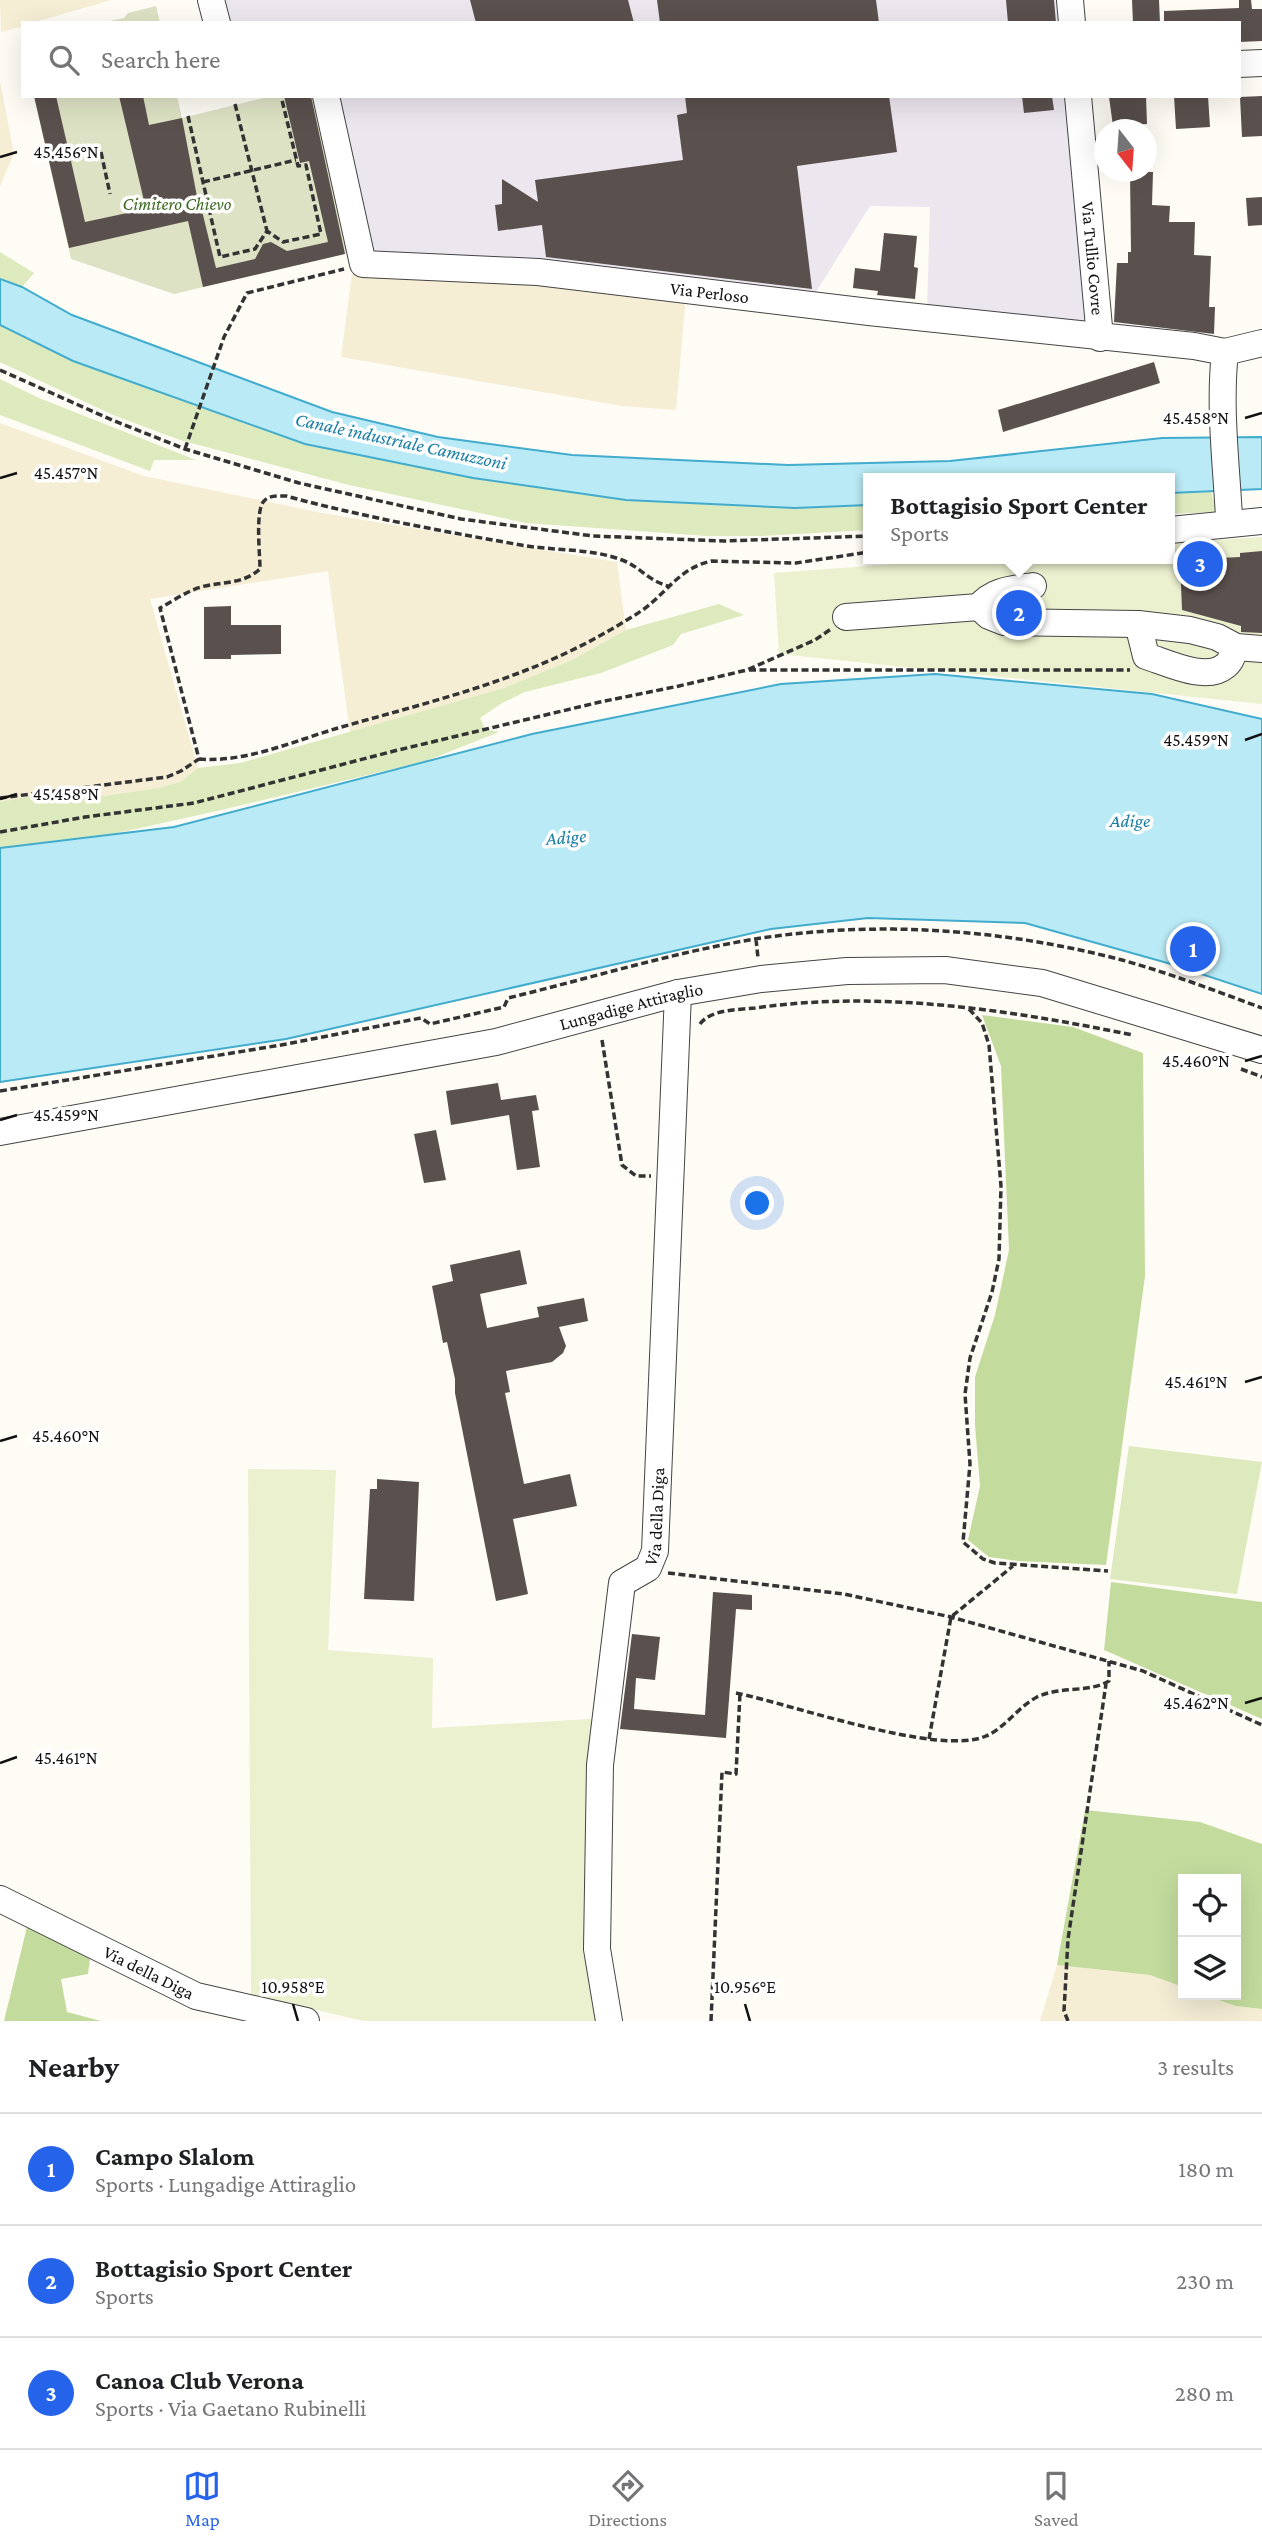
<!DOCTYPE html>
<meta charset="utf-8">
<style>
body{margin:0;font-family:"Crimson Pro",serif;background:#f6f6f6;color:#202124}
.controls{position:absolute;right:21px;bottom:21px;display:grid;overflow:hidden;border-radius:0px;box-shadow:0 7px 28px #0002}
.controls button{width:63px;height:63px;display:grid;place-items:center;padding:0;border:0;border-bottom:2px solid #e0e0e0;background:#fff;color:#202124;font:35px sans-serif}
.compass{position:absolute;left:1094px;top:119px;width:63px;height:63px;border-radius:50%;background:#fff;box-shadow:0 7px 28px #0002;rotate:163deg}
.you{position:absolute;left:758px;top:1204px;width:24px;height:24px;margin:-18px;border:5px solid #fff;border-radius:50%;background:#1a73e8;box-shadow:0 0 0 10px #1a73e833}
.badge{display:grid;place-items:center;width:46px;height:46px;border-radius:50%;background:#2563eb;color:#fff;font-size:23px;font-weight:700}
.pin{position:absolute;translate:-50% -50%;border:4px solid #fff;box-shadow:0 2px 7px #0006}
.popup{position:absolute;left:863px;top:473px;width:312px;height:91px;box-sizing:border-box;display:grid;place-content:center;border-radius:0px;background:#fff;filter:drop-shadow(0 2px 5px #0005);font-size:23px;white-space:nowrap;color:#757577}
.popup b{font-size:26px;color:#202124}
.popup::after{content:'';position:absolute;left:50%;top:100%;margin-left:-14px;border:14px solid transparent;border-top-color:#fff}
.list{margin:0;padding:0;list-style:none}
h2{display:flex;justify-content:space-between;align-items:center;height:91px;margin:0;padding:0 28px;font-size:30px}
h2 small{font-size:23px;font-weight:400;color:#757577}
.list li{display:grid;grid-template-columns:46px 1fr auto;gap:21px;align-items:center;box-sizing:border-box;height:112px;padding:0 28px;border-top:2px solid #e0e0e0}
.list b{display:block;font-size:26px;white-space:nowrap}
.list p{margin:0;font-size:23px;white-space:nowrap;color:#757577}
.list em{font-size:23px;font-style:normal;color:#757577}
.icon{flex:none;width:38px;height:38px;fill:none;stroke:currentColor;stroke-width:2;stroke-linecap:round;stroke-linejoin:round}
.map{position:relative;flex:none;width:1262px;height:2021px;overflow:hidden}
.search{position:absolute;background:#fff;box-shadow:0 7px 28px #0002;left:21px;right:21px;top:21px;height:77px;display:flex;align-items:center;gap:18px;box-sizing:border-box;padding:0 24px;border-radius:0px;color:#757577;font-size:26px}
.sheet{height:427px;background:#fff}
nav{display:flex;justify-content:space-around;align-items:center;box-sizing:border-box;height:98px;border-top:2px solid #e0e0e0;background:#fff;font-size:19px;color:#757577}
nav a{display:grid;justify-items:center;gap:4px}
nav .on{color:#2563eb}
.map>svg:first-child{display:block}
.industrial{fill:#ece6ef}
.farmland{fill:#f5edd4}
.green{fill:#dceabe}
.forest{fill:#c3db9d}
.cemetery{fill:#dee2c4}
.pitch{fill:#ebf1cf}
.water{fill:#baeaf6;stroke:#41accd;stroke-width:2}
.building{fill:#5a504d}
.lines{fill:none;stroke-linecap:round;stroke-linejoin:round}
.minor-casing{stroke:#444;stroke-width:28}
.path{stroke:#333;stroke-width:3.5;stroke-dasharray:7 3.5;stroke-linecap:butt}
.minor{stroke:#fff;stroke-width:26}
.ticks{fill:none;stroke:#111;stroke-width:2.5}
.labels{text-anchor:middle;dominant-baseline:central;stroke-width:7;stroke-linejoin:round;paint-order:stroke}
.park-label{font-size:18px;font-style:italic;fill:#3c6a20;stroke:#fff}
.street-label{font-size:18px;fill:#111;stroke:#fff}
.water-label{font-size:19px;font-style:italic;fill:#197ea4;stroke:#fff}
.ticks-label{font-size:18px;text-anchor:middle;fill:#111;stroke:#fff;stroke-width:7;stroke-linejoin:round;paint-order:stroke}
</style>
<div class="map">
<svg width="1262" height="2021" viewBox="0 0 1262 2021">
<rect width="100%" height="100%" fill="#fffbf5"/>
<path class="industrial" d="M220,0H1059L1061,23H226Z
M330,96H1069L1086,323L927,312L930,207L870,206L811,300L537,260L367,251Z"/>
<path class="farmland" d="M0,0H111L32,23H23V26L1,32Z
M0,81L14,154L0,186Z
M427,273L686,295L676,410L622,406L341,357L352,274Z
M0,423L144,476L322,513L617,562L626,630L572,660L504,688L350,732L328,571L150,599L198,768L180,782L159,788L89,798L36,795L0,802Z
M1057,1965L1150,1975L1183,1987V1995H1204L1236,2006L1262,2009V2021H1040Z"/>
<path class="green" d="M0,252L34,273L22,287L0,279Z
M0,325L73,361L305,444L473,478L626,500L795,508L868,505V530L760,536H707L526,523L349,485L180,440L113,415L0,362Z
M0,379L39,398L196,460H154L150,471L0,415Z
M1211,491L1217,512L1170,514V493Z
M719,604L744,615L681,634L673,645L601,673L525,692L502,703L480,718L485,729L499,732L426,761L217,811L72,843L0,853V802L36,795L89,798L159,788L180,782L198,768L240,763L504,688L572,660L626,630Z
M1129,1446L1262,1462L1237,1594L1110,1579Z"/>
<path class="forest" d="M982,1015L1073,1027L1143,1053L1145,1276L1106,1565L1018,1561L989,1557L968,1540L980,1486L975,1425V1377L995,1315L1009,1250L1001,1066Z
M1111,1582L1262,1602V1719L1104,1650Z
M1085,1810L1200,1822L1262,1844V2009L1236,2006L1204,1995H1236V1879H1183V1987L1150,1975L1057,1965Z
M27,1927L90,1958L88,1974L61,1979L67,2012L101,2021H4Z"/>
<path class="cemetery" d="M156,6L160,23H102L124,18L128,13Z
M34,96H177L182,118L271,96H312L347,253L174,294L71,259Z"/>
<path class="pitch" d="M1262,537V704L779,654L774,573L962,559H1170V543Z
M248,1469L336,1470L328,1650L433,1658L432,1728L607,1718L589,1935L595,2021H364L251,1995Z"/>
<path class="water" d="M0,279L22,287L72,315L332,412L438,437L572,455L788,465L950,461L1162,438L1262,437V489L1170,493V478H869L868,505L795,508L626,500L473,478L305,444L73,361L0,325Z
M935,674L1152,694L1262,719V994L1171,964L1025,923L868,918L771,929L286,1039L0,1082V848L174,827L532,734L781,684Z"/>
<path class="building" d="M470,0H628L634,23H476Z
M657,0H876L879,23H660Z
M1006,0H1054L1056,23H1008Z
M1132,0H1159L1160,23H1133Z
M1239,0H1251L1252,9H1262V41L1239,42V23H1164V11L1239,8Z
M34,96H56L85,222L146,209L119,96H143L149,125L182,118L199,207H201L216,268L255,259L263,244L271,242L287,251L328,242L309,161L300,163L284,96H311L345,254L203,287L188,221L69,248Z
M685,96H889L897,152L797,166L812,289L546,257L542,225L498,231L495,205L502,204V179L538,202L535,180L683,160L677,115L687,113Z
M1022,96H1052L1054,110L1024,113Z
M1146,96L1147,124L1113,126L1109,97Z
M1174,96H1208L1210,127L1176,129Z
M1262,96V136L1242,137L1240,97Z
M1130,172H1153L1152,205L1170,206L1169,222H1195L1194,255L1211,256L1209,307H1215L1214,334L1114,322L1117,263H1128V252H1131Z
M1262,197V225L1248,226L1246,198Z
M884,233L917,236L914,267L918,268L915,299L877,295L878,291L853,288L855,268L880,271Z
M1154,362L1160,383L1003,432L998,410Z
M1262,551V633L1241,632V626L1182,610L1180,560L1240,557V553Z
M231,606V625H281V654L231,655V659H204V607Z
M498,1083L501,1100L536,1095L539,1110L532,1111L540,1167L517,1170L509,1115L451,1125L446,1091Z
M436,1130L446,1180L424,1183L414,1134Z
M520,1250L527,1284L480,1294L487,1328L539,1317L537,1307L584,1298L588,1321L559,1327L566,1346L563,1353L552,1362L506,1371L510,1392L505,1393L524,1484L570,1474L577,1506L513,1519L528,1594L496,1601L455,1393V1379L447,1342L443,1343L432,1286L453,1281L450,1265Z
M377,1479L419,1482L414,1601L364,1599L370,1489H377Z
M713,1592L752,1595V1610L736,1609L726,1738L620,1729L632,1634L660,1637L655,1680L636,1678L634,1709L705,1715Z"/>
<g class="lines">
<defs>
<g id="minor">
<path d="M211,0L217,23"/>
<path d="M1070,0L1072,23"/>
<path d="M1239,64L1262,63"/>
<path id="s1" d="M326,96L363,264L538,272L869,312L1194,346L1225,352"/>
<path id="s2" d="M1078,96L1100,338"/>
<path d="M1233,523L1229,517C1226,462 1219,406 1225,352L1262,343"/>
<path d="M1170,530L1262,521"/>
<path d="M1033,586C1013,589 992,590 979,607L989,616L1004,622L1138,624L1190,630L1217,637L1236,647L1262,649"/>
<path d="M846,617L979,607"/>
<path d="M1138,624L1146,656C1168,663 1206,682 1225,666C1231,662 1233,654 1236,647"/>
<path id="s3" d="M0,1132L496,1042L678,993L761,979L847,971L945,970L1042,983L1262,1050"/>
<path id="s4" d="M0,1899L196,1996L306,2021"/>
<path id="s5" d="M609,2021L597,1949L600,1765L622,1583L648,1568L655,1551L678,993"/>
</g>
</defs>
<use href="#minor" class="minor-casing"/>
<path class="path" d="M235,104L267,231
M188,116L220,257L255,249L267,231L283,242L321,234L306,165L298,166L281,96
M101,152L110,194
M203,182L296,160
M0,370L112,420L185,449L299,483L461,519L593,536L724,541L869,536
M185,449L224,337L247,293L344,269
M749,670H1130
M199,759C245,763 294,741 338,728C429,702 520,681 603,634C617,626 631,618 644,609C668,591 681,567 712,561L796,563L869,552
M0,798L167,777L181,771L199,759L160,608C173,601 187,591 201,587C223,581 242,585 260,569C260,555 255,510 264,501C269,495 278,496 286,496C363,517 442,531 521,545C554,551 591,548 622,560C639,566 647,580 668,586
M0,832L85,817L194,803L394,751L600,702L679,686L747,670L815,640L831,629
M756,939L758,958
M969,1009L982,1023L989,1045L1001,1186L999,1259L992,1292L970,1358L965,1394L970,1464L963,1542L983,1559L995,1563L1108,1571
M700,1024C711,1009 737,1010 755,1008C882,990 1008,1010 1133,1035
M602,1040L622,1165L636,1176H651
M1241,1069L1262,1077
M0,1091L281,1045L421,1018L430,1024L504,1007L508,998C591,978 671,953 755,939C877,920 1003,929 1122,960C1169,973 1216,991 1262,1008
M668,1573L844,1594L951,1617L1143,1671L1262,1725
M736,1693C791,1704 939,1757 986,1736C1005,1728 1018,1707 1037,1697C1060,1686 1089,1693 1109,1681V1661
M929,1739L951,1617L1013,1566
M711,2021L722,1772L736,1774L740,1693
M1068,2021L1064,2011L1068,1939L1106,1684"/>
<use href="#minor" class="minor"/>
</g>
<path class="ticks" d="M0,157L17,152M1245,418L1262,413M0,478L17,473M1245,740L1262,734M0,799L17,794M1245,1061L1262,1056M0,1120L17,1115M1245,1382L1262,1377M0,1441L17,1436M1245,1703L1262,1698M0,1763L17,1757M293,2004L298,2021M745,2004L750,2021"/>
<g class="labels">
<g class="park-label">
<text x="177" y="204">Cimitero Chievo</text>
</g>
<g class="street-label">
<text stroke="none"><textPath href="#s2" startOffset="163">Via Tullio Covre</textPath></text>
<text stroke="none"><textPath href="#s1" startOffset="520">Via Perloso</textPath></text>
<text stroke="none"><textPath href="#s3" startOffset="644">Lungadige Attiraglio</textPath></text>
<text stroke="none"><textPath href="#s5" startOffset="523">Via della Diga</textPath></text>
<text stroke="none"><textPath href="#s4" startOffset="166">Via della Diga</textPath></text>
</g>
<g class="water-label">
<text transform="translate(401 441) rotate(12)">Canale industriale Camuzzoni</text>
<text x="1130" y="820">Adige</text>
<text transform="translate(566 837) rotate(-4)">Adige</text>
</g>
</g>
<g class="ticks-label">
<text x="66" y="158">45.456°N</text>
<text x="1196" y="424">45.458°N</text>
<text x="66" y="479">45.457°N</text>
<text x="1196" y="746">45.459°N</text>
<text x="66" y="800">45.458°N</text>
<text x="1196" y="1067">45.460°N</text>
<text x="66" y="1121">45.459°N</text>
<text x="1196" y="1388">45.461°N</text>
<text x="66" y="1442">45.460°N</text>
<text x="1196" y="1709">45.462°N</text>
<text x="66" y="1764">45.461°N</text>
<text x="293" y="1993">10.958°E</text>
<text x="745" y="1993">10.956°E</text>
</g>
</svg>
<div class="controls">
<button><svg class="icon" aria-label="locate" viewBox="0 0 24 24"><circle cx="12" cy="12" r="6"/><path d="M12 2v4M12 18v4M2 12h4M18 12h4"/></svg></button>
<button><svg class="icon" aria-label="layers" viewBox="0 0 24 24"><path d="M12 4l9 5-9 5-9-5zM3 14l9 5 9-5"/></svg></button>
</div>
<svg class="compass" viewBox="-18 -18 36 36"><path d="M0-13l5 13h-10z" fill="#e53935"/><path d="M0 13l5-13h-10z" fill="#757577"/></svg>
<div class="you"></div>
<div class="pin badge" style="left:1193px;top:949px">1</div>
<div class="pin badge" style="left:1019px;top:613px">2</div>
<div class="popup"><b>Bottagisio Sport Center</b>Sports</div>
<div class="pin badge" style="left:1200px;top:564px">3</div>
<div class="search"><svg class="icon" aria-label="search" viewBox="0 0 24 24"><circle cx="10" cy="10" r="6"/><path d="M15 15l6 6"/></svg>Search here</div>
</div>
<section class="sheet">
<h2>Nearby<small>3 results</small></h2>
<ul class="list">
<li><span class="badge">1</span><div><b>Campo Slalom</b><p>Sports · Lungadige Attiraglio</p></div><em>180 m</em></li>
<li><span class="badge">2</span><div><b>Bottagisio Sport Center</b><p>Sports</p></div><em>230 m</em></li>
<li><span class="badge">3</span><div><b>Canoa Club Verona</b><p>Sports · Via Gaetano Rubinelli</p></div><em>280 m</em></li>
</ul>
</section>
<nav>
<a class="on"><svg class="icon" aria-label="map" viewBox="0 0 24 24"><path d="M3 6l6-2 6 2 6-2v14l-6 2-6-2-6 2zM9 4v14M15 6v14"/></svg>Map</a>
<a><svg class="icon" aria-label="directions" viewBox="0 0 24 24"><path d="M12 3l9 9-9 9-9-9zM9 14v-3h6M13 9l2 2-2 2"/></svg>Directions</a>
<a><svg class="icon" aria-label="saved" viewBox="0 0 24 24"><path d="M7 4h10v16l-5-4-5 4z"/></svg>Saved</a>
</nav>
